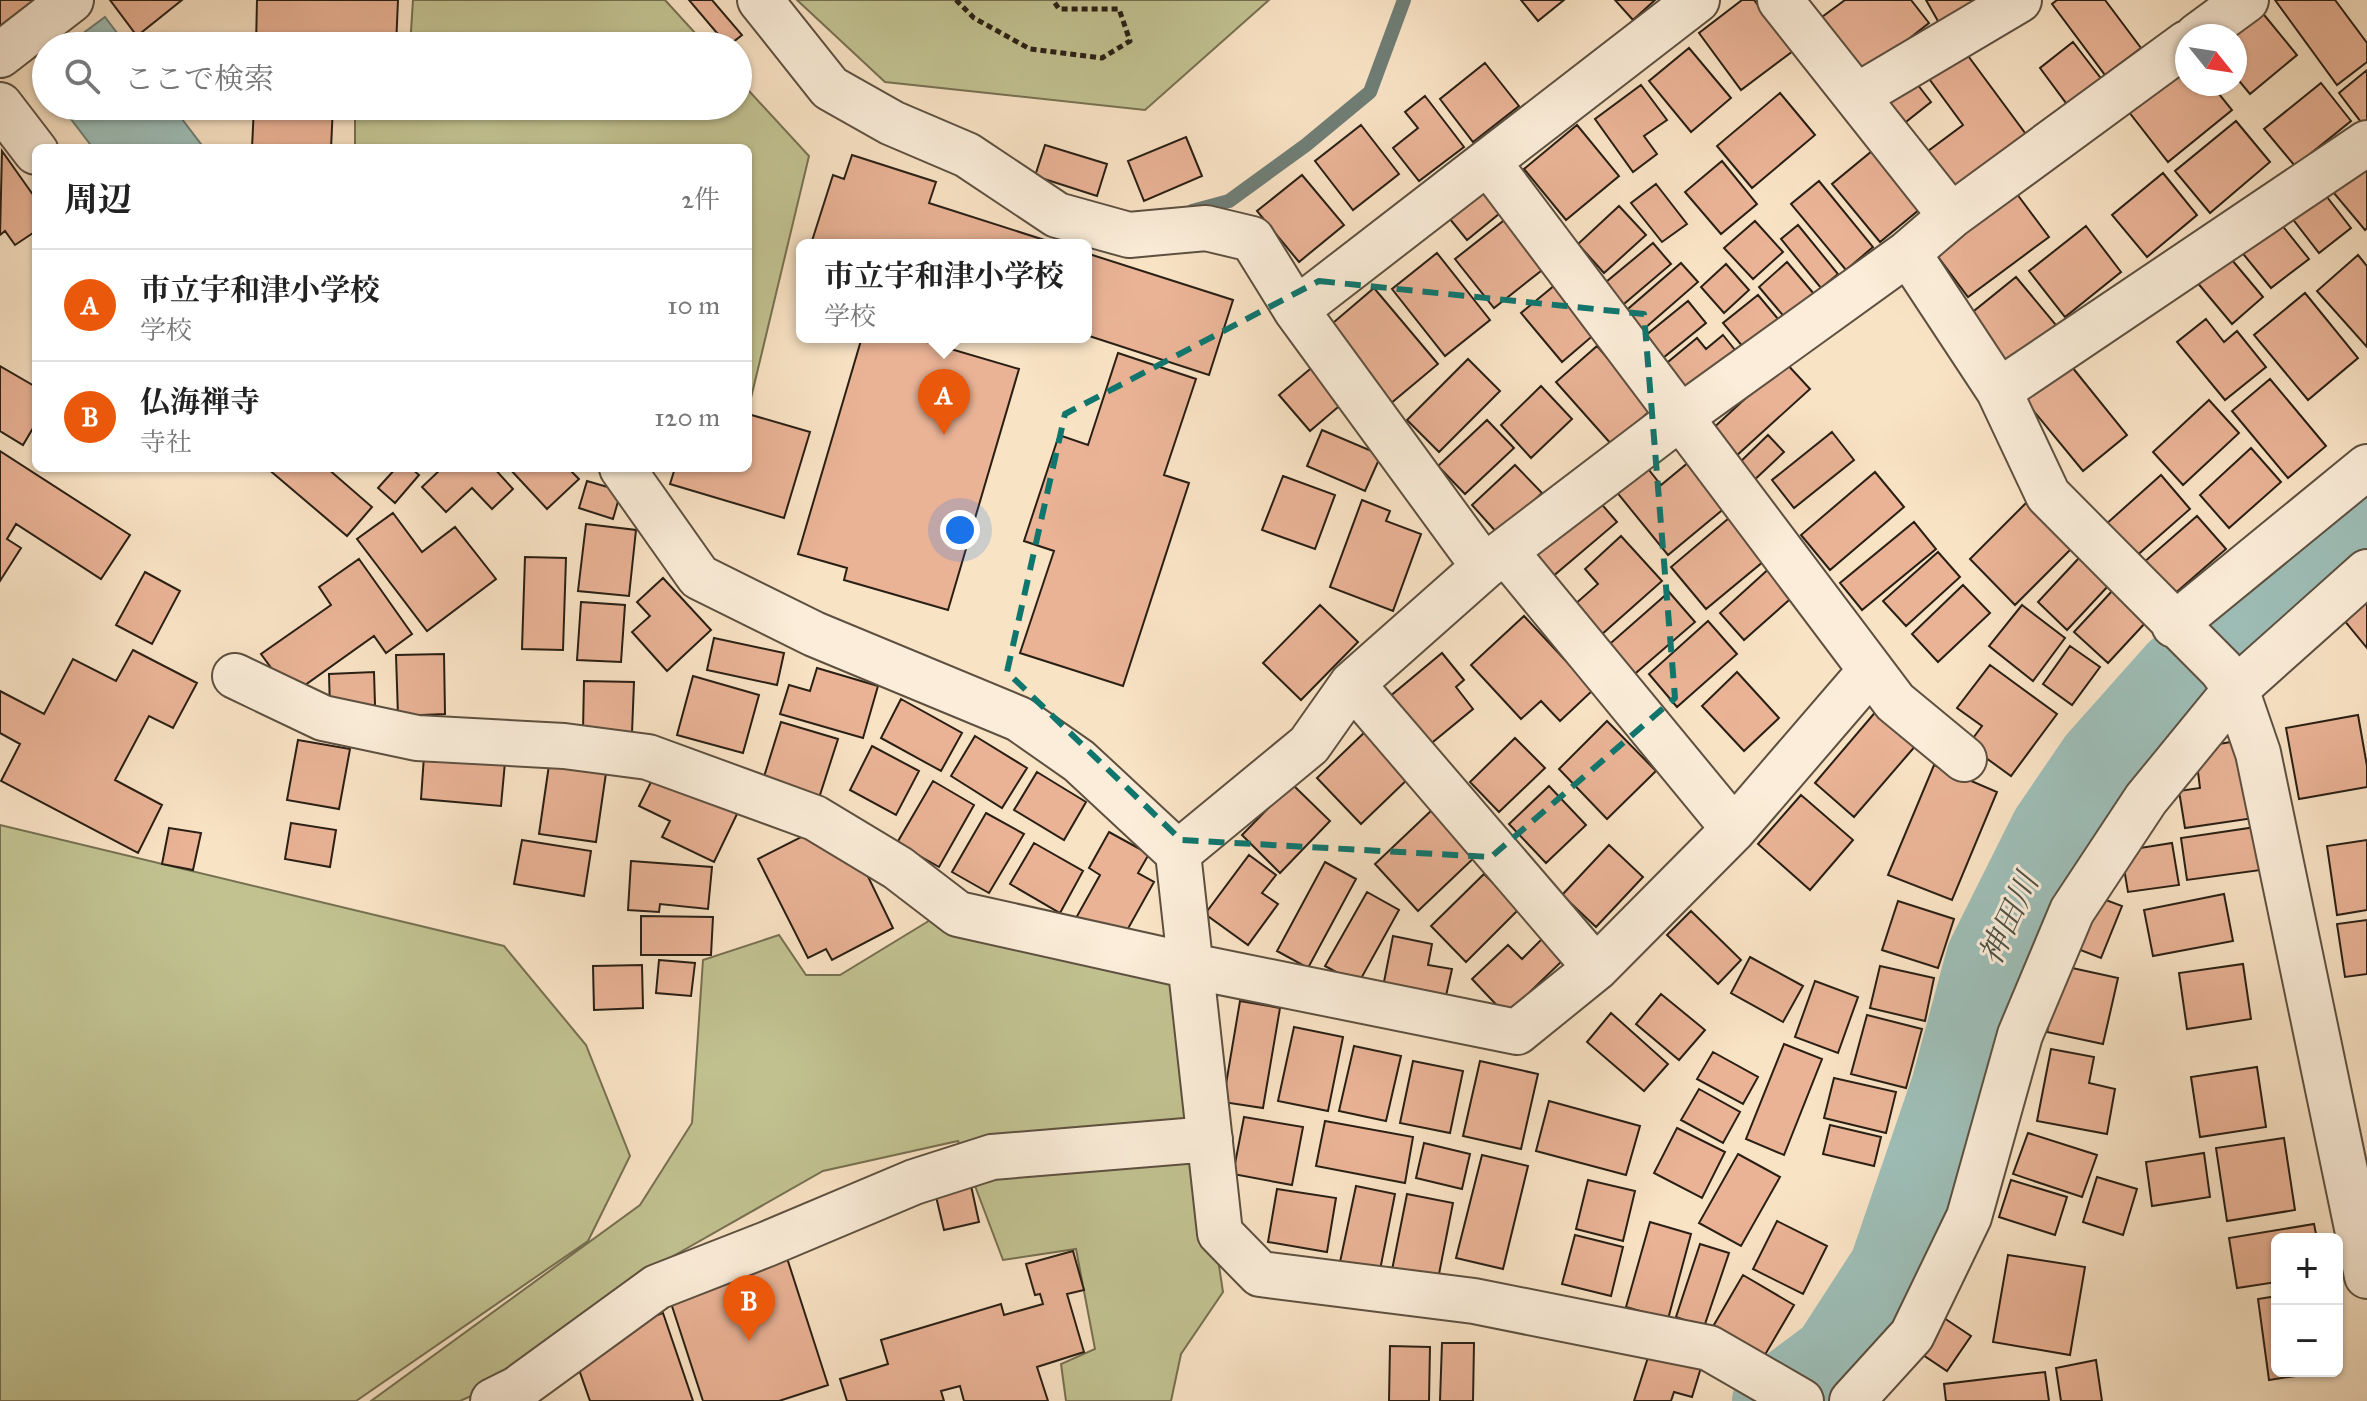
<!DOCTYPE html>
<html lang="ja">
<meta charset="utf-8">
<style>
body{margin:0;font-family:"IM FELL Great Primer","Noto Serif JP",serif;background:#f6f6f6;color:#222}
.controls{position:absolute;right:24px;bottom:24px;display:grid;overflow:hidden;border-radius:12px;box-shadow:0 2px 6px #0004}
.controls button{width:72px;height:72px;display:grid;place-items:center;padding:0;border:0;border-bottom:2px solid #e0e0e0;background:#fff;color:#222;font:40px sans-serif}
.compass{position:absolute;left:2175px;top:24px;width:72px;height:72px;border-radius:50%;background:#fff;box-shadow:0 2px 6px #0004;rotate:120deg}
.you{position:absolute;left:960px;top:530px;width:28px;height:28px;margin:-20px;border:6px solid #fff;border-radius:50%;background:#1a73e8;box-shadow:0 0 0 12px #1a73e833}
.badge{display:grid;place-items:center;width:52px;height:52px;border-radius:50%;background:#ea580c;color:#fff;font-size:26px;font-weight:700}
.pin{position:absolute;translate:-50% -66px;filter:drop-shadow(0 2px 4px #0008)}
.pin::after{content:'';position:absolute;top:42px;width:28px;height:24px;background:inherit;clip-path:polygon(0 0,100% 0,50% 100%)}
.popup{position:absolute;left:796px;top:239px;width:296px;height:104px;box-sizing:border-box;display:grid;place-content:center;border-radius:12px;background:#fff;filter:drop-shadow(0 2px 6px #0005);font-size:26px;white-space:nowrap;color:#767676}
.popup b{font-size:30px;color:#222}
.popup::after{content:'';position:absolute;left:50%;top:100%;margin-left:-16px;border:16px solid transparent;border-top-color:#fff}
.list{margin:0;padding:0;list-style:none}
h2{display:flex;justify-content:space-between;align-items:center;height:104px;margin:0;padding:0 32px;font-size:34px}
h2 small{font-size:26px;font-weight:400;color:#767676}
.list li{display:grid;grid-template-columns:52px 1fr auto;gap:24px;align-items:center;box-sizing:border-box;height:112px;padding:0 32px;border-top:2px solid #e0e0e0}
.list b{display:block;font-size:30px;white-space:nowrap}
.list p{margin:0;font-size:26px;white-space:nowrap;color:#767676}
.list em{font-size:26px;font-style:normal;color:#767676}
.icon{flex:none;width:44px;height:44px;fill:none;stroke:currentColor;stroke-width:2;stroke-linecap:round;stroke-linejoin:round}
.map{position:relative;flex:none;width:2367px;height:1401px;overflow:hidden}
.search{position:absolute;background:#fff;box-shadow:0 2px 6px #0004;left:32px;top:32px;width:720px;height:88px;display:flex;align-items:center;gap:20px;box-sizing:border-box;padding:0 28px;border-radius:44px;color:#767676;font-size:30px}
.panel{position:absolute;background:#fff;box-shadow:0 2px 6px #0004;left:32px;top:144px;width:720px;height:328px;border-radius:12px}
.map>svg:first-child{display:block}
.green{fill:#c2c291;stroke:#767052;stroke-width:2}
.water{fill:#9ebeb7;stroke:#6f7e76;stroke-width:2}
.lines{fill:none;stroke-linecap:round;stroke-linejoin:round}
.stream{stroke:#6f7e76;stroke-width:14}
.river{stroke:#9ebeb7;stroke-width:82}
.building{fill:#eab396;stroke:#291f14;stroke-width:2}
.minor-casing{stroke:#5d5040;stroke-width:48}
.path{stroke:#291f14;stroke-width:5;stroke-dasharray:6 4;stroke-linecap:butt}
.minor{stroke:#fbedd9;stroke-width:44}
.marked{fill:none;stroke:#0f766e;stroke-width:6;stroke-dasharray:16 10;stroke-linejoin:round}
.labels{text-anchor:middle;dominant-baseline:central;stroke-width:6;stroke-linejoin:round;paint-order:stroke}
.water-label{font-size:32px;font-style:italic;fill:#4c4f45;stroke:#fbedd9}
</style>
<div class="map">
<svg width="2367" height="1401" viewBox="0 0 2367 1401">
<rect width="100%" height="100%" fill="#f9e3c5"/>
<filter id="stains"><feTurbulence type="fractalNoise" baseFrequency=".0025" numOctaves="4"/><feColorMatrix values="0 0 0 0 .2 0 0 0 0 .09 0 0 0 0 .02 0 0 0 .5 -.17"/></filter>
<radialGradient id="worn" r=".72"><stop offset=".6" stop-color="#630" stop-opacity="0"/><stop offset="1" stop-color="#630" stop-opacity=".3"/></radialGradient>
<path class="green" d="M413,0H665L707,46H410Z
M797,0H1269L1145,110L885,82Z
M738,79L809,156L751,398L748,397V148H355V114L405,113L406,106H738Z
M0,825L504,946L586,1045L630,1156L588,1241L356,1401H0Z
M932,919L1175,978L1223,1292L1181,1354L1171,1401H1066L1061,1364L1095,1349L1076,1249L1003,1260L958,1141L823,1171L668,1259L511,1378L460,1401H371L640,1205L692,1123L703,960L779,935L806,975H840Z"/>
<path class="water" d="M105,17L127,46H66Z
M61,106H172L204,148H93Z"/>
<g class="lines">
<path class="stream" d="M1192,211L1229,201L1306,145L1370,92L1404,0"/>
<path class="river" d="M1773,1401L1833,1356L1890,1268L1952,1087L1987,958L2051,830L2098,761L2178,671L2367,512"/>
</g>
<path class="building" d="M0,0H34L0,26Z
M110,0H182L137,36Z
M257,0H398L396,46H256Z
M689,0H712L742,35L728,46Z
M1521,0H1564L1538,21Z
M1615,0H1655L1633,20Z
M1742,0H1754L1793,51L1741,90L1699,33Z
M1845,0H1911L1929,23L1865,73L1822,17Z
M1926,0H1995L1943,30Z
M2057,0H2105L2141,48L2105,75L2052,4Z
M2275,0H2335L2367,43V62L2337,85Z
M2256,5L2297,55L2250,94L2235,76V36H2218Z
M2073,42L2103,81L2069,107L2040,68Z
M1689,48L1731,98L1691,132L1649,81Z
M1963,49L2028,137L1953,193L1924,154L1963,125L1927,76Z
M2187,57V84H2211L2232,110L2168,162L2125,107Z
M1485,63L1519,106L1473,142L1440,99Z
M2367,70V130L2339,93Z
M1914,80L1931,102L1897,129L1879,106Z
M2321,83L2351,121L2295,166L2264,129Z
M1641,85L1667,120L1644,136L1657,154L1633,172L1595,119Z
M1780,93L1815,135L1752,188L1717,146Z
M1425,96L1464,147L1419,181L1393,148L1418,128L1405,112Z
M254,106H333L331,148H252Z
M2236,121L2270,162L2210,213L2175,171Z
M1361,125L1399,174L1353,210L1315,161Z
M1577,125L1619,176L1566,220L1524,169Z
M1186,137L1202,176L1144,201L1128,161Z
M1045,145L1107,164L1097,196L1035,176Z
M2,151L36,199V231L15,245L5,231L0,235Z
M1872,151L1920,209L1880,242L1832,184Z
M852,155L936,182L929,203L1060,245L811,244L833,175L844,179Z
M1722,161L1757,204L1721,234L1685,192Z
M2367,164V228L2365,230L2333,192Z
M2163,173L2197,215L2147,257L2112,215Z
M1302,175L1344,225L1299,262L1257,211Z
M1478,176L1505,209L1467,240L1440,207Z
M1819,181L1873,247L1846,270L1791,204Z
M1656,184L1687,224L1662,242L1631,203Z
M2011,186L2049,237L1968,297L1930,246Z
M2320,188L2351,228L2319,253L2288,213Z
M1619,206L1646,235L1604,273L1578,244Z
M1507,218L1546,267L1494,308L1455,259Z
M2277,219L2309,259L2271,288L2240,250Z
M1755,221L1783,252L1753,279L1724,248Z
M1798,225L1838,274L1821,288L1781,239Z
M2086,226L2121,272L2065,317L2029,271Z
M1653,243L1671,264L1618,309L1600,287Z
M1086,253L1233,300L1209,375L1086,335Z
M1437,253L1490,320L1445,356L1392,289Z
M2227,254L2263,297L2232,324L2196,281Z
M2358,255L2367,266V347L2317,291Z
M1787,262L1814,294L1786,319L1759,287Z
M1681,263L1698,282L1637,335L1621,315Z
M1726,264L1749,290L1724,313L1701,287Z
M2016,277L2056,325L2008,363L1969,315Z
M1555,285L1596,333L1562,362L1521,313Z
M1374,288L1438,364L1390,404L1327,328Z
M2305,293L2358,358L2308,400L2254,335Z
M1758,295L1783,325L1748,353L1723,323Z
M1688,301L1706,323L1658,362L1640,340Z
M2206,319L2224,342L2237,331L2266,367L2225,400L2177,342Z
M1723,335L1743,360L1691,403L1662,367L1697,338L1706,349Z
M862,337H910L1019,369L948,610L844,580L847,568L798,554Z
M1597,346L1652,409L1612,445L1556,382Z
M1118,353L1196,379L1164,475L1189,483L1123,686L1020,653L1054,551L1024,541L1059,435L1088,445Z
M1468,359L1500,391L1439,452L1407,420Z
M1321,360L1351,396L1310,431L1279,395Z
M1785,362L1810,389L1735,457L1710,431Z
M2068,362L2127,435L2083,471L2023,398Z
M0,366L36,387V423L23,445L0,431Z
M2270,379L2326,446L2288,478L2232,411Z
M1541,386L1572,419L1531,458L1501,425Z
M2209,400L2239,433L2183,485L2153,452Z
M748,414L810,432L784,518L670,484L675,468H748Z
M1487,420L1514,448L1465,494L1438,466Z
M1322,430L1381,455L1365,491L1307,466Z
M1832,432L1854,460L1794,508L1772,480Z
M1768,435L1784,452L1751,483L1735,467Z
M2251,448L2281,482L2229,528L2200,495Z
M0,451L130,535L101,579L16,524L7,539L21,548L0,581Z
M1695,457L1732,502L1668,555L1615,490L1645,465L1661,485Z
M1515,465L1542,493L1498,534L1472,505Z
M267,468H327L372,507L347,536Z
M396,468H411L419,475L395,503L378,488Z
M442,468H494L513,489L492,509L472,488L446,512L422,487Z
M509,468H568L579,479L547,509Z
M1875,472L1904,507L1830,570L1801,535Z
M2161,475L2190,509L2134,558L2105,525Z
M1283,476L1335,495L1315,549L1262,530Z
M587,481L621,491L613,519L579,508Z
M1592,493L1617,522L1545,583L1520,555Z
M1362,500L1390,511L1386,521L1421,534L1393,611L1330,587Z
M2029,500L2075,545L2015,605L1970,559Z
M393,513L422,552L455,527L496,579L427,631L357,539Z
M1735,513L1770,556L1706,609L1671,567Z
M2197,516L2226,549L2172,596L2143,563Z
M1914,522L1936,549L1862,610L1840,583Z
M586,524L636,530L629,596L578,591Z
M1621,536L1662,581L1601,635L1574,605L1598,584L1585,569Z
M1938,552L1960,577L1906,626L1883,601Z
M525,557L566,558L563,650L522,649Z
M2079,558L2109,585L2067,630L2038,602Z
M359,559L412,634L386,653L374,636L291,695L261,654L331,605L319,587Z
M1772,566L1797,593L1744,640L1720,613Z
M145,572L180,591L152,644L116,625Z
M663,578L711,630L667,671L632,632L650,616L637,602Z
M1963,585L1990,613L1938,662L1912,634Z
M2367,589V648L2338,613Z
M2113,590L2147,621L2108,663L2074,632Z
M1669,592L1695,622L1630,678L1604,649Z
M581,602L625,605L621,662L577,660Z
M1320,605L1358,642L1301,700L1263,663Z
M2022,605L2065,638L2033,681L1989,646Z
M1524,616L1593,690L1560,721L1541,701L1521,719L1471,665Z
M1708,621L1737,654L1677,707L1649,674Z
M714,638L784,653L777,685L707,670Z
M2070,646L2100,667L2072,705L2043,684Z
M133,650L197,683L173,728L149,716L115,780L162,805L138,853L1,781L20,744L0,733V691L44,714L73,659L116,681Z
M1442,653L1464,680L1456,687L1473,709L1428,746L1388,698Z
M444,654L445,714L398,716L396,655Z
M1990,665L2057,714L2011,776L1968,745L1982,726L1957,708Z
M817,668L878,686L863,738L780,714L789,685L810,691Z
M374,672L375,705L330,708L329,674Z
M1737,672L1779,718L1744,751L1702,706Z
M693,676L759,695L743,753L677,735Z
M584,681L634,682L632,733L583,731Z
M901,699L962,733L941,771L881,738Z
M1878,709L1917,744L1854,817L1815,783Z
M2358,715L2367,766V787L2299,799L2286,728Z
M1607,721L1656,771L1607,819L1559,769Z
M781,722L838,739L819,798L763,780Z
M1368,729L1413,774L1361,824L1317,778Z
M975,736L1027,768L1002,808L951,776Z
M1515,738L1545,768L1499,812L1470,782Z
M298,740L350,749L339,809L287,800Z
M2243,740L2254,818L2185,828L2179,791L2200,788L2195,748Z
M872,746L919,771L896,815L850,790Z
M424,756L505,762L501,806L421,799Z
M549,765L606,773L596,842L539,834Z
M1934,765L1997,792L1952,900L1888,875Z
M657,770L738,812L714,862L662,837L670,821L639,806Z
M1037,772L1086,802L1064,840L1014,810Z
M933,781L974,805L939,867L897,843Z
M1292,784L1330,821L1280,873L1242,835Z
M1549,786L1586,825L1546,863L1509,824Z
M1801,795L1853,840L1810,890L1758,844Z
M1434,808L1477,855L1418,911L1375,864Z
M986,813L1024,834L989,893L952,872Z
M291,823L336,830L330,867L285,859Z
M2256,827L2261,870L2187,880L2181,838Z
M169,828L201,833L193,870L162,864Z
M1109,832L1149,854L1138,873L1154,882L1120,943L1076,918L1100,875L1089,868Z
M805,835L859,858L893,928L832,960L826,949L808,958L758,859Z
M522,840L591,851L584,896L514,884Z
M2367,840V910L2337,915L2327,846Z
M1034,843L1083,871L1060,913L1010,884Z
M2172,843L2179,885L2128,892L2121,851Z
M1609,845L1643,877L1596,927L1562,895Z
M1249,855L1276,875L1262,893L1278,904L1248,945L1205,914Z
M631,861L712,867L708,909L660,904L659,912L628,910Z
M1325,862L1356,879L1308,968L1277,951Z
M1484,874L1519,909L1466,962L1431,926Z
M1367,892L1399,910L1358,984L1325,966Z
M2090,894L2122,906L2101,958L2070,946Z
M2224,894L2233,941L2153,956L2144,910Z
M1898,901L1954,919L1938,968L1882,950Z
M1691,911L1741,960L1718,984L1667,935Z
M641,916L713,917L711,955H641Z
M2367,920V974L2345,977L2337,924Z
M1393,936L1432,944L1428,965L1452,969L1445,1000L1383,987Z
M1542,939L1562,961L1506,1015L1472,979L1508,945L1522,959Z
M1750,957L1803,986L1783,1022L1731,993Z
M659,960L695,963L691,996L656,993Z
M2243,964L2251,1019L2187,1029L2179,973Z
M642,965L643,1008L594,1010L593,966Z
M1880,966L1934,978L1925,1021L1870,1008Z
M2063,966L2118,978L2103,1044L2047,1032Z
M1815,981L1858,997L1838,1053L1795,1037Z
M1661,994L1705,1030L1679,1060L1636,1024Z
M1240,1001L1280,1008L1263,1108L1223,1102Z
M1611,1013L1668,1064L1644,1091L1587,1042Z
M1867,1015L1922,1029L1906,1088L1851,1074Z
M1294,1027L1343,1037L1328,1111L1278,1101Z
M1784,1044L1822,1059L1784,1155L1746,1139Z
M1354,1046L1401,1056L1386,1121L1339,1111Z
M2051,1049L2094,1057L2089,1083L2115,1089L2107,1134L2037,1121Z
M1713,1052L1758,1077L1743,1104L1697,1079Z
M1413,1061L1463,1071L1450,1133L1400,1123Z
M1480,1061L1538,1074L1521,1149L1463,1136Z
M2257,1067L2266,1127L2200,1137L2191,1077Z
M1834,1078L1896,1092L1886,1133L1824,1118Z
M1699,1089L1740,1112L1723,1143L1681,1120Z
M1549,1101L1640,1126L1626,1175L1536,1151Z
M1244,1117L1303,1127L1292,1185L1233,1174Z
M1325,1121L1413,1137L1405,1183L1316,1166Z
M1830,1125L1881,1137L1874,1166L1823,1154Z
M1677,1128L1725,1152L1702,1198L1654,1173Z
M2028,1133L2097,1155L2082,1197L2013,1174Z
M2284,1138L2295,1210L2227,1221L2216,1148Z
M1424,1143L1470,1154L1462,1189L1416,1178Z
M2204,1153L2210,1197L2152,1206L2146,1162Z
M1738,1154L1780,1177L1741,1246L1699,1223Z
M1482,1155L1528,1166L1503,1269L1456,1258Z
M2097,1177L2137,1189L2123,1235L2083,1222Z
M1588,1180L1635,1191L1623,1241L1576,1229Z
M2011,1180L2067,1197L2055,1235L1999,1217Z
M970,1181L979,1222L944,1230L934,1188Z
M1356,1186L1395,1194L1379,1275L1339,1267Z
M1277,1189L1336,1198L1327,1252L1268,1242Z
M1407,1194L1453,1203L1438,1279L1392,1270Z
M1777,1221L1827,1246L1803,1294L1753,1269Z
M1650,1222L1691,1234L1668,1319L1626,1307Z
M2314,1224L2317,1239H2277V1282L2237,1288L2229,1238Z
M1575,1235L1623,1247L1611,1296L1562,1284Z
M1700,1244L1729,1253L1704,1327L1676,1317Z
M1073,1251L1084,1290L1067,1294L1084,1352L1037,1367L1048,1401H964L960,1386L941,1391L944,1401H847L840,1379L888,1364L881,1340L1001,1304L1004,1315L1043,1304L1040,1294L1035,1295L1026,1264Z
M2008,1255L2085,1267L2070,1355L1993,1342Z
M787,1258L828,1385L779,1401H703L669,1297Z
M1743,1275L1794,1305L1762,1360L1711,1330Z
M2277,1296V1371H2328L2269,1380L2258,1299Z
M663,1313L693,1401H590L575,1358L622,1341L618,1329Z
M1938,1314L1971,1336L1947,1371L1914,1349Z
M1442,1343H1474L1473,1401H1440Z
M1652,1345L1703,1361L1692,1397L1674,1392L1671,1401H1634Z
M1390,1346L1430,1347L1429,1401H1389Z
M2096,1360L2102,1401H2061L2056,1368Z
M2045,1372L2049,1401H1946L1944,1384Z"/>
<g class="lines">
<defs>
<path id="minor" d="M760,0L830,88L892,123L967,155L1057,215L1129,235L1206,228L1252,239L1296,310L1484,567
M1780,0L1951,216
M2197,36L2246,0
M0,55L71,0
M1857,96L2019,0
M0,105L36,152
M1488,162L1895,702L1964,759
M1908,253L1999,391L2048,495L2221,669L2236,689L2258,753L2367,1276
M1296,310L1697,0
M1999,391L2367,143
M622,468L699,577L814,634L1019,719L1079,761L1178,853L1220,1233L1260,1274L1474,1301L1709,1348L1801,1401
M1505,551L1734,829
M2174,625L2367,467
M235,676L323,718L417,738L564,746L648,757L815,818L898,868L958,914L1191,966L1517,1032L1596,968L1734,829L1871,670
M1352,684L1596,968
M1178,853L1309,745L1352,684L1484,567L1682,416L1908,253L1951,216L2187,43
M493,1401L517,1389L657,1287L767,1244L914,1182L992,1157L1210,1139
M1852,1401L1912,1335L1969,1217L2020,1035L2072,911L2146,799L2236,689L2367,572"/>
</defs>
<use href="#minor" class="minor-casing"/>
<path class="path" d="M956,0L974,18L1030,49L1102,58L1130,41L1119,9H1059L1053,0"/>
<use href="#minor" class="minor"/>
</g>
<path class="marked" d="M1319,281L1644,314L1675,698L1491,857L1181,840L1007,672L1065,414Z"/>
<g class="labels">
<g class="water-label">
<text transform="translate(2009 919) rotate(-65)">神田川</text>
</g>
</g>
<rect width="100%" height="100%" filter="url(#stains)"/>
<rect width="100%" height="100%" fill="url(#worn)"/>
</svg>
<div class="controls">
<button>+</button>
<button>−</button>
</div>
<svg class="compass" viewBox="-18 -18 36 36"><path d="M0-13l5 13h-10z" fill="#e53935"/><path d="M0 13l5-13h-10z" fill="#767676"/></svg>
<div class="you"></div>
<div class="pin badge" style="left:944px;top:435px">A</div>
<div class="popup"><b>市立宇和津小学校</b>学校</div>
<div class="pin badge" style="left:749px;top:1341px">B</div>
<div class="search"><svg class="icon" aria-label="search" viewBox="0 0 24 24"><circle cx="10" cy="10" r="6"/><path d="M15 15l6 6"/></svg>ここで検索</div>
<section class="panel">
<h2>周辺<small>2件</small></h2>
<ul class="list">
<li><span class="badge">A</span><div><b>市立宇和津小学校</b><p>学校</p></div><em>10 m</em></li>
<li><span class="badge">B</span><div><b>仏海禅寺</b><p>寺社</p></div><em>120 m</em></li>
</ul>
</section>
</div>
